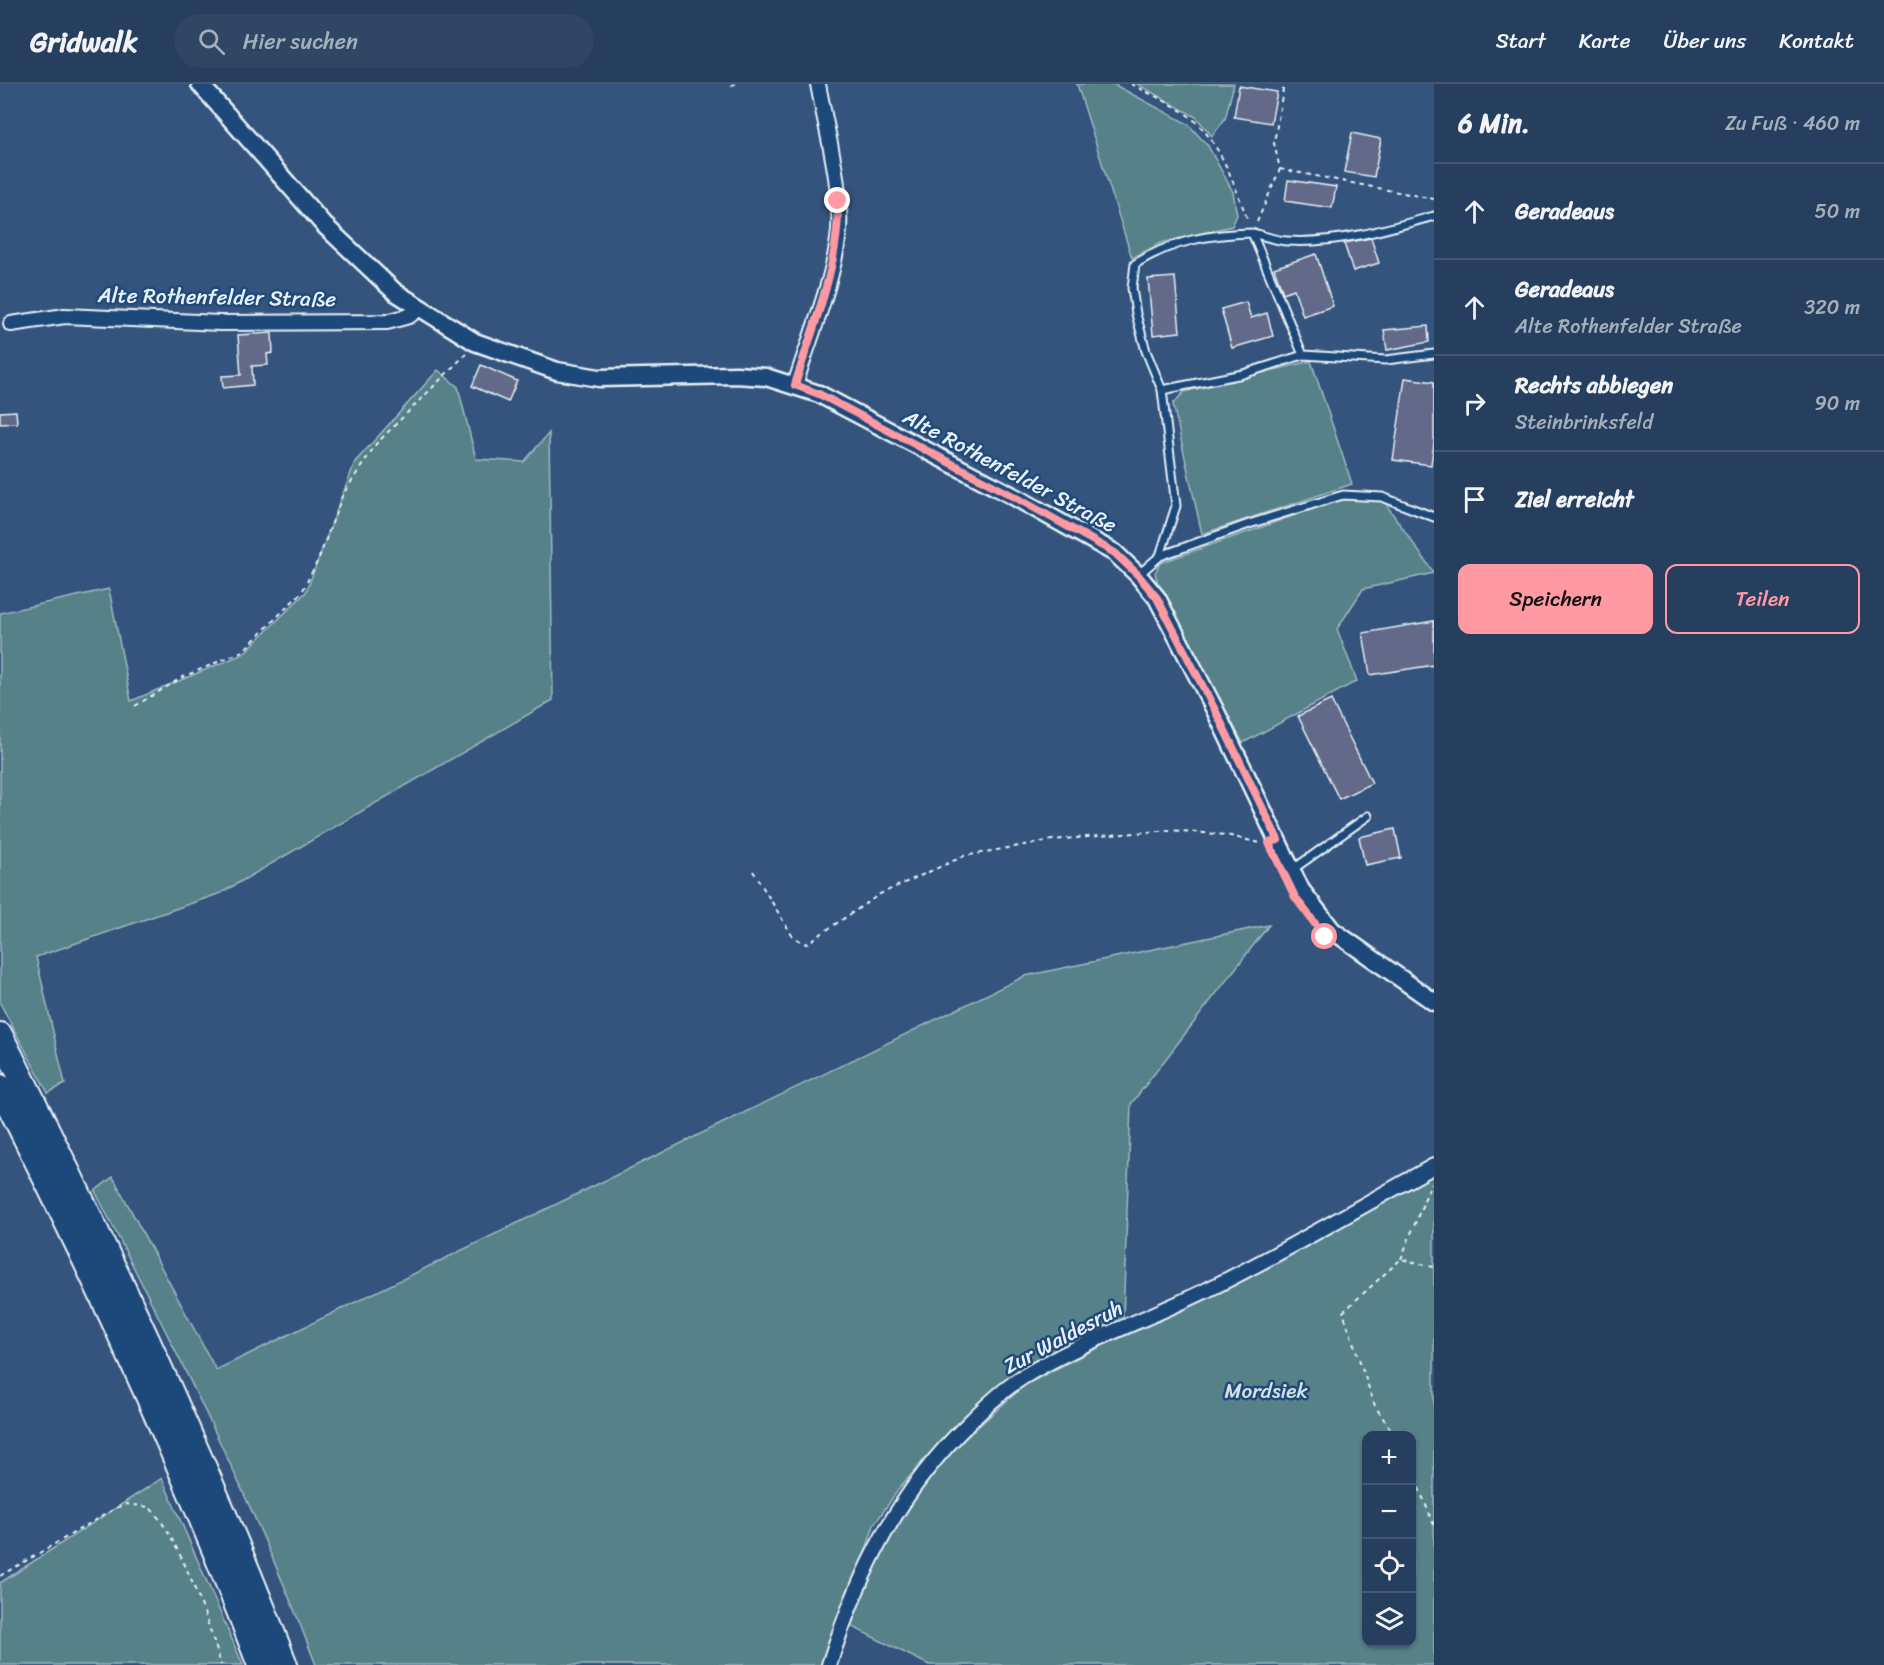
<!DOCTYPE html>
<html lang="de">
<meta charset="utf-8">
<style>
body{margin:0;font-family:Sriracha,sans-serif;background:#2f4664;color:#f1f3f6}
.controls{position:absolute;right:18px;bottom:18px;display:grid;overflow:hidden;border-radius:12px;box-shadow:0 2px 4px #0004}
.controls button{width:54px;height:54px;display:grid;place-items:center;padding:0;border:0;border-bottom:2px solid #435873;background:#273f5e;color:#f1f3f6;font:30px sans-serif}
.stop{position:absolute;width:18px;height:18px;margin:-14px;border:4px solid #ff9aa2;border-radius:50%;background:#fff}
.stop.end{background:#ff9aa2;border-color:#fff;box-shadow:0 2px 6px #0008}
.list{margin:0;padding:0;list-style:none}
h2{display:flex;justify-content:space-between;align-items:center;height:78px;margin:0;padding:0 24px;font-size:26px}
h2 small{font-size:20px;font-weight:400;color:#a4afbc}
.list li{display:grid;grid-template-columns:39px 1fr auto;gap:18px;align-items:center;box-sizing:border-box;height:96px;padding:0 24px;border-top:2px solid #435873}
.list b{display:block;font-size:22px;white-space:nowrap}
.list p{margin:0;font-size:20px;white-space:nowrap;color:#a4afbc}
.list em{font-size:20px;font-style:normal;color:#a4afbc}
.actions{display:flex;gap:12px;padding:18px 24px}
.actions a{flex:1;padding:14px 0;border:2px solid #ff9aa2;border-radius:12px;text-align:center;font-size:21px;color:#ff9aa2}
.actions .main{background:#ff9aa2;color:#111}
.icon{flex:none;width:33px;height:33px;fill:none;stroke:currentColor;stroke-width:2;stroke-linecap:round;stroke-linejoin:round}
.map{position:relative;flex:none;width:1434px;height:1581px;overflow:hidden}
header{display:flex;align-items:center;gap:36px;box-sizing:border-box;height:84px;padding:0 30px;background:#273f5e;border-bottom:2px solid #435873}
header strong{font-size:28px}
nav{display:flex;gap:33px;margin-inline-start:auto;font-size:21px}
.search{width:420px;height:54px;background:#2f4664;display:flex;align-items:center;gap:15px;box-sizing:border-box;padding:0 21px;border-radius:33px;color:#a4afbc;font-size:22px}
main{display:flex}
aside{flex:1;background:#273f5e}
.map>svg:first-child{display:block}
.green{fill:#578188;stroke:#a0b9c0;stroke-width:1.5;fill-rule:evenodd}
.building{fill:#646b89;stroke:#e8f1f8;stroke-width:1.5}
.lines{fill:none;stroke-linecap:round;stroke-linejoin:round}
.service-casing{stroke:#e8f1f8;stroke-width:11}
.minor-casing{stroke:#e8f1f8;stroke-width:18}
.tertiary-casing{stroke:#e8f1f8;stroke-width:21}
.motorway-casing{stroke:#e8f1f8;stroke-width:28}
.path{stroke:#e8f1f8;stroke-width:2;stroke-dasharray:4.5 4.5;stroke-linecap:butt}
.service{stroke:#1f4a7a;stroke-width:7}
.minor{stroke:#1f4a7a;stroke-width:14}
.tertiary{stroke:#1f4a7a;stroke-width:16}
.motorway{stroke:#1f4a7a;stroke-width:24}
.route{stroke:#ff9aa2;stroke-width:8}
.labels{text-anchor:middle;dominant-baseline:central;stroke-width:5;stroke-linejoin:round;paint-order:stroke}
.street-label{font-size:21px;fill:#e8f1f8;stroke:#1f4a7a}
.park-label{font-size:21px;fill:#d2e0e7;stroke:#1f4a7a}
</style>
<header>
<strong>Gridwalk</strong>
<div class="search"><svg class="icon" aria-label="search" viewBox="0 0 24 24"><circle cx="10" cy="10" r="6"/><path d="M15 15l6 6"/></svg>Hier suchen</div>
<nav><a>Start</a><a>Karte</a><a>Über uns</a><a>Kontakt</a></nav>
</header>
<main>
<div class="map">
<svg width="1434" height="1581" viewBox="0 0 1434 1581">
<rect width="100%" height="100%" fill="#34547e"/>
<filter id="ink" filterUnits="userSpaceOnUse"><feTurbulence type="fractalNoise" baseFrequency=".0167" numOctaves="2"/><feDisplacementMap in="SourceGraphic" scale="12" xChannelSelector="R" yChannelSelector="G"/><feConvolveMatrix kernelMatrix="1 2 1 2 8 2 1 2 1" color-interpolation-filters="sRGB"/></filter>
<g filter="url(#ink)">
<path class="green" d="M1077,0H1113L1188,40L1208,62L1233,108L1237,131L1232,142L1161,159L1132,174Z
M1137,0H1234L1225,35L1212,52L1196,33Z
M1311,277L1352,400L1202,450L1173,320L1184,308Z
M438,286L458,303L476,375L524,378L549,349L553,616L221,809L36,873L65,1000L48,1009L0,919V529L109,505L131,617L243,570L306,508L355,378Z
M1364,414L1383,416L1434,489L1363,505L1337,545L1357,597L1243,659L1160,507L1155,489L1160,479L1335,417Z
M1269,841L1131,1020L1123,1235L1023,1284L979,1318L942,1357L900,1403L874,1441L844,1533L893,1445L921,1403L952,1366L1025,1301L1108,1258L1250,1193L1434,1088V1581H929L843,1538L829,1581H316C254,1418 174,1263 95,1107L113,1093L216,1286L1025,892ZM1366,1352H1412V1558H1366Z
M162,1394L243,1581H0V1499Z"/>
<path class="building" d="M1239,2L1277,8L1271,39L1234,33Z
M1352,49L1381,55L1374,93L1344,88Z
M1288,96L1336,103L1332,124L1285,117Z
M1371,154L1379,179L1353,187L1344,159Z
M1316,170L1333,222L1303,232L1294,205L1283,209L1274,184Z
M1175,193L1180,248L1153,251L1148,195Z
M1246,218L1251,234L1267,229L1273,252L1232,264L1221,225Z
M1428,242L1429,258L1387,266L1384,246Z
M272,249L273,269L267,270L268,281L252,282L253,301L223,304L222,292L241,291L238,251Z
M481,281L517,297L508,318L472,302Z
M1405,294L1434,298V359L1431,381L1393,376Z
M16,327L17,339L0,340V328Z
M1434,537V581L1370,591L1363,549Z
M1331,616L1372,699L1339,715L1298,632Z
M1395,745L1401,774L1365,781L1359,753Z"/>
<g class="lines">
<defs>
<path id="service" d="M1252,149C1263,151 1276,157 1288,157C1336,160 1388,145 1434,132
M1162,306L1243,290L1303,271
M1160,472L1249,440L1343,411L1382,413L1434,433
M1138,491L1160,472L1176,422L1162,306L1146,267L1136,230L1132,204L1135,180C1171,157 1209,150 1252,149L1303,271L1386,276L1434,270
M1292,786L1368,732"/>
<path id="minor" d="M11,240L65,232L220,239L387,238L409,232L419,225
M795,301C809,255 835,194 839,146C842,101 826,45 818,0
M829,1581C859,1487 899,1406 971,1337C986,1322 1004,1305 1023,1293C1084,1256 1152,1234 1215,1202C1290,1165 1361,1122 1434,1082"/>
<path id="tertiary" d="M200,0L324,141L395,208L475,258L557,287L599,294L736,291L766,293L819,310L1015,413L1115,469L1138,491L1157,514L1215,626L1301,806L1332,846L1434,918"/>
<path id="motorway" d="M0,951C104,1157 202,1366 285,1581
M0,1003C95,1191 185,1383 260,1581"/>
</defs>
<use href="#service" class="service-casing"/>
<use href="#minor" class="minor-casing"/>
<use href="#tertiary" class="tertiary-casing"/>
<use href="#motorway" class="motorway-casing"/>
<path class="path" d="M1131,0C1150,10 1172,19 1189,32C1220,56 1235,102 1248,137
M731,1L736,0
M1280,85L1434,115
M1257,138L1280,85L1274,59L1284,0
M135,622L183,593L243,567L302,508L319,474L342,412L376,360L466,270
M753,787L793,853L806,860L880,810L964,772L1052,756L1170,746L1226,751L1260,759
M1401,1175L1431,1099
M1395,1352L1375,1322L1343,1228L1401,1175L1434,1183
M1412,1387L1434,1441
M0,1492L116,1424L126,1420L149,1423C178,1450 210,1541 221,1581"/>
<use href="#service" class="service"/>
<use href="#minor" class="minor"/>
<use href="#tertiary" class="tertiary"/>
<use href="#motorway" class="motorway"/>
</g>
</g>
<g class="lines" filter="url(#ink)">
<path class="route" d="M838,117C840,181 813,241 795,301L819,310L1015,413L1115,469L1138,491L1157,514L1215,626L1278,756L1269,759L1295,813L1325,853"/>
</g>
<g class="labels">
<g class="street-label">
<text transform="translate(217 213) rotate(1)">Alte Rothenfelder Straße</text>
<text transform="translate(1010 387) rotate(28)">Alte Rothenfelder Straße</text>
<text transform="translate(1063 1253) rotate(-28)">Zur Waldesruh</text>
</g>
<g class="park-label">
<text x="1266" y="1307">Mordsiek</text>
</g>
</g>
</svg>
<div class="controls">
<button>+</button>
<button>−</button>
<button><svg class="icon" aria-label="locate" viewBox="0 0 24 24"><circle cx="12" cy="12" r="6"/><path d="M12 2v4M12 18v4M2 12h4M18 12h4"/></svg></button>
<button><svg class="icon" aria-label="layers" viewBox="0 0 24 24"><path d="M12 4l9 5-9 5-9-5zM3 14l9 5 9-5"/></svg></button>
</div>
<div class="stop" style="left:1325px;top:853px"></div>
<div class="stop end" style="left:838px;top:117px"></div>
</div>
<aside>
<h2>6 Min.<small>Zu Fuß · 460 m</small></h2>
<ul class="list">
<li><svg class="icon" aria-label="ahead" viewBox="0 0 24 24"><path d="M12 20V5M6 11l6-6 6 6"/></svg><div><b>Geradeaus</b></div><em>50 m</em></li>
<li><svg class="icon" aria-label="ahead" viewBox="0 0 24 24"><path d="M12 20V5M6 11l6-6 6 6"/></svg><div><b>Geradeaus</b><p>Alte Rothenfelder Straße</p></div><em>320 m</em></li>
<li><svg class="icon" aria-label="right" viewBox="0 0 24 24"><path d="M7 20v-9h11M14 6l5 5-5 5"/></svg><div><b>Rechts abbiegen</b><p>Steinbrinksfeld</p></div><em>90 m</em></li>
<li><svg class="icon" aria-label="arrive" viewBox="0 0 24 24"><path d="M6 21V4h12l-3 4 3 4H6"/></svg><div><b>Ziel erreicht</b></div></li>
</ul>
<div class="actions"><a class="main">Speichern</a><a>Teilen</a></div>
</aside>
</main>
